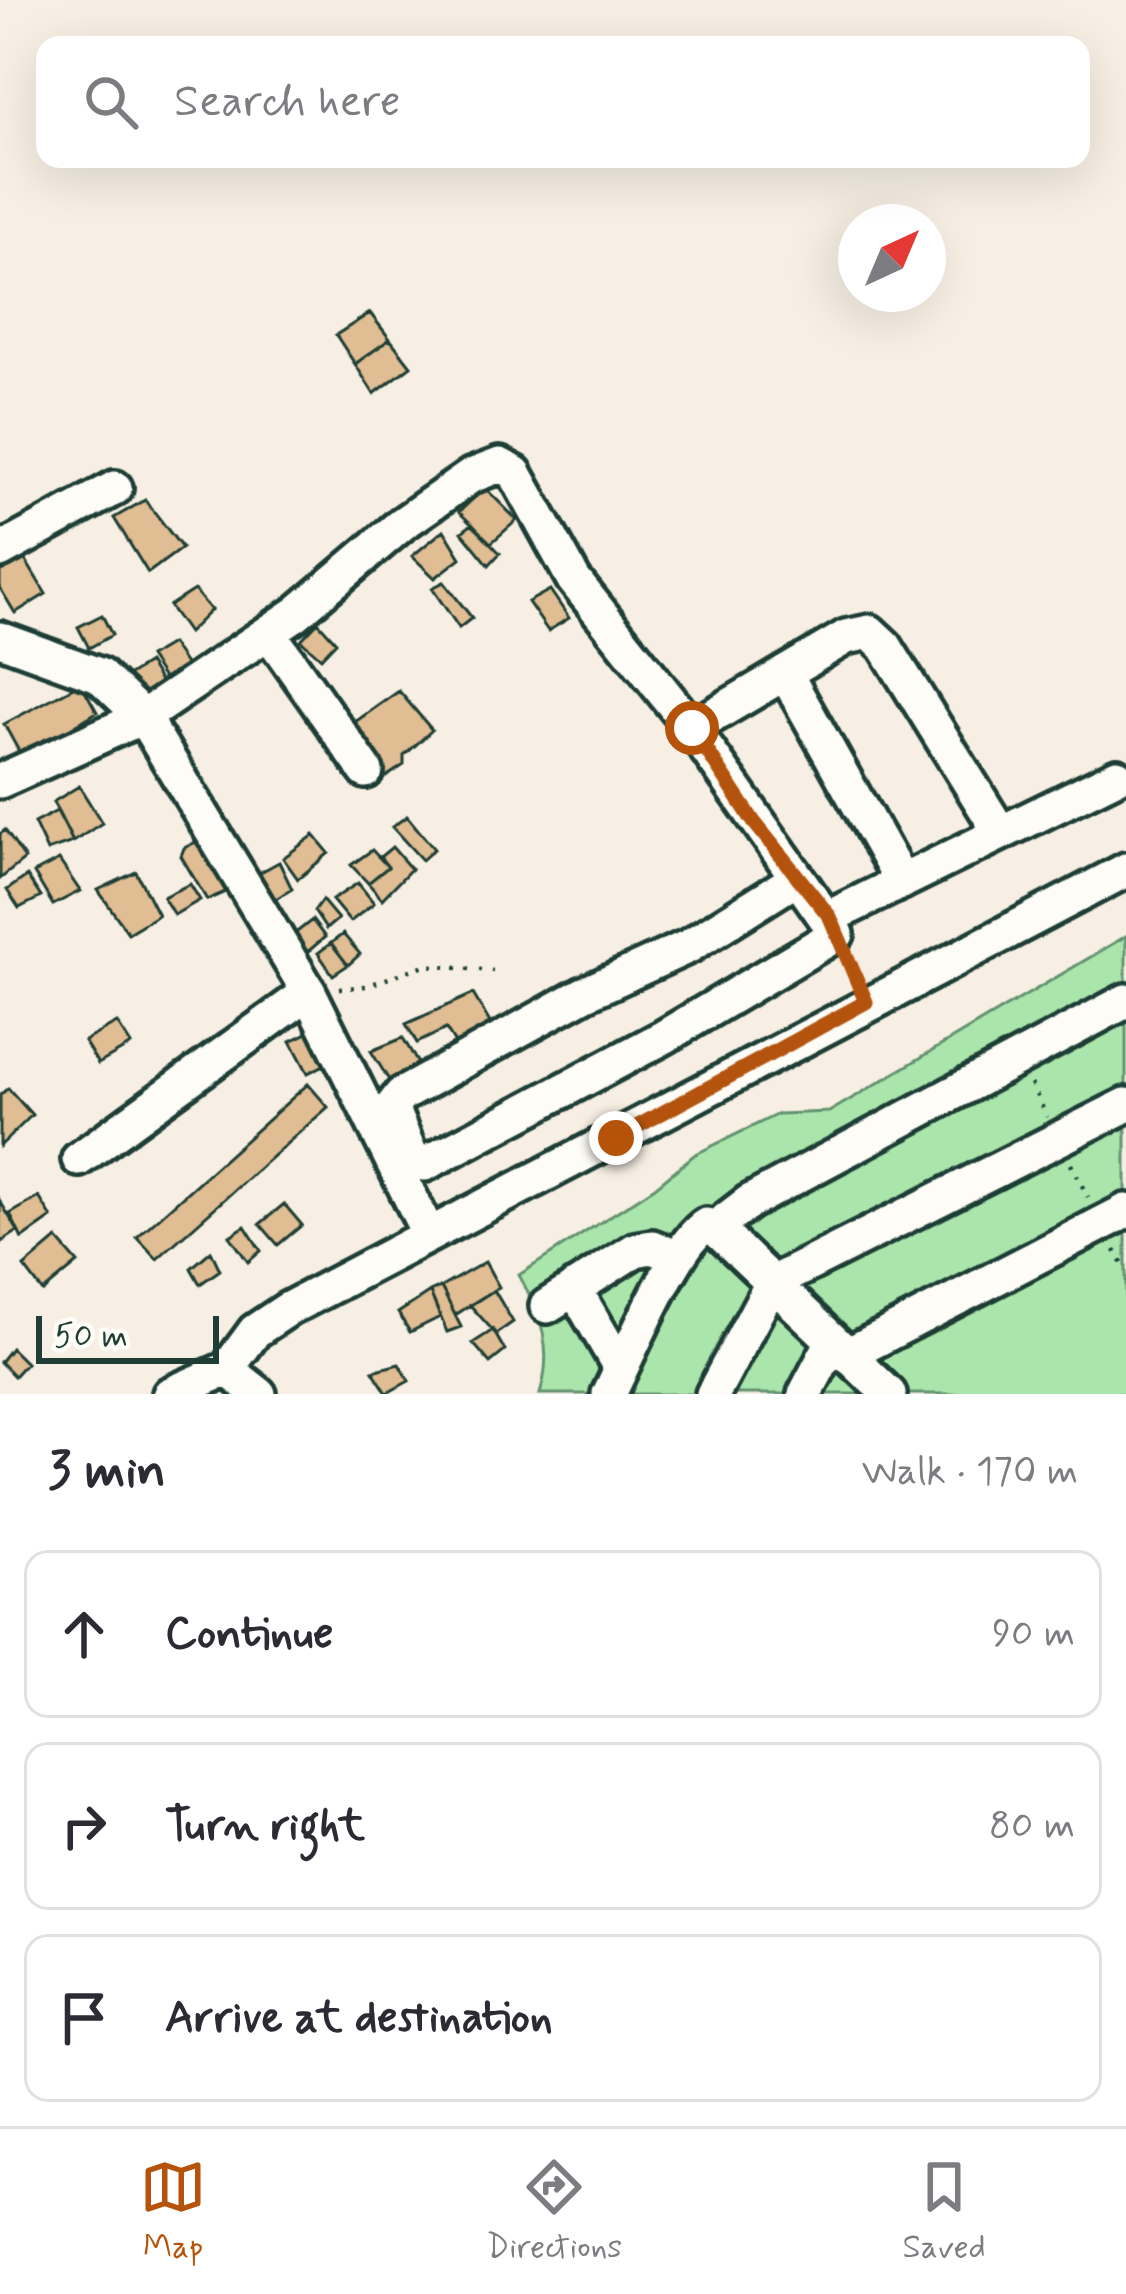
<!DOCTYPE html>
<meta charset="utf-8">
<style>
body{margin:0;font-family:Mynerve,sans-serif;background:#f2f2f3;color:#2b2b33}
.compass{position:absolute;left:838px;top:204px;width:108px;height:108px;border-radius:50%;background:#fff;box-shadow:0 12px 48px #0002;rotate:44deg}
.scale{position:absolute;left:36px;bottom:30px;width:183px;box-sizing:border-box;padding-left:12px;border:6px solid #1f3d34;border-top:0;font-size:33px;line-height:42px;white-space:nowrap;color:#1f3d34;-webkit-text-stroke:9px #fdfcf7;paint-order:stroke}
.stop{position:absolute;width:36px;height:36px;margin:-27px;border:9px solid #b45309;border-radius:50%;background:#fff}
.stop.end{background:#b45309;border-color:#fff;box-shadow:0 3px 12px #0008}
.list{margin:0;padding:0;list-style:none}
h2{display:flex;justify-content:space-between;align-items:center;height:156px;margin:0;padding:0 48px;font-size:51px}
h2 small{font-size:39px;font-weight:400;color:#7c7c81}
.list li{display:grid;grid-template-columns:78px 1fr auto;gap:36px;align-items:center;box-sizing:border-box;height:168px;margin:0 24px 24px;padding:0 24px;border:3px solid #e1e1e2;border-radius:24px}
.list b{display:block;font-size:45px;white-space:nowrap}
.list em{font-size:39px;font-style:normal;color:#7c7c81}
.icon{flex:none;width:66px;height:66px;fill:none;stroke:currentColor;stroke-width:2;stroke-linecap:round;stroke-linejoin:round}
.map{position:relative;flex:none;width:1126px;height:1394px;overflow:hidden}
.search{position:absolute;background:#fff;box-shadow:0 12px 48px #0002;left:36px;right:36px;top:36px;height:132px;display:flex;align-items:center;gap:30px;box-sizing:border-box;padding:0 42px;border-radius:24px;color:#7c7c81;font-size:45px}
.sheet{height:732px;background:#fff}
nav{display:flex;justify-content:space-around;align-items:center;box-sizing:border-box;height:168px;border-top:3px solid #e1e1e2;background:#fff;font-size:33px;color:#7c7c81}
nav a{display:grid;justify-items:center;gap:6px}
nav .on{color:#b45309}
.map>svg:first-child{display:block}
.green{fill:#aae6ac;stroke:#649270;stroke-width:3}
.building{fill:#e0bd92;stroke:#1f3d34;stroke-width:3}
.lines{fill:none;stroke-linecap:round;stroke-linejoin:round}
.minor-casing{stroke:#1f3d34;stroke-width:42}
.path{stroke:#1f3d34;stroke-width:4.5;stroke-dasharray:3 9;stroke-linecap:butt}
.minor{stroke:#fdfcf7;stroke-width:33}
.route{stroke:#b45309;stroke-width:15}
</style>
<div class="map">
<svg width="1126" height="1394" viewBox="0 0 1126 1394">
<rect width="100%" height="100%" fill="#f7efe3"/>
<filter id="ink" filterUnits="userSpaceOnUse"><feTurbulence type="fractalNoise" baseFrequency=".00833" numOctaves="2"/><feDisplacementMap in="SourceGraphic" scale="24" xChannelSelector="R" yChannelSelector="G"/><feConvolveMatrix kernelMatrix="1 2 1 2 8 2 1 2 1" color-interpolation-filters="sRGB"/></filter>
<g filter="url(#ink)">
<path class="green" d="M1126,936V1394H540C554,1348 541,1316 519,1275L655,1187L694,1155L778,1114L829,1112Z"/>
<path class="building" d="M370,313L390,339L355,364L336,335Z
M390,339L411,366L374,394L355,364Z
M485,488L517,520L491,543L459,512Z
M145,500L182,548L148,573L114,518Z
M472,524L500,553L489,565L462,532Z
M444,530L461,558L435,578L412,556Z
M21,553L46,594L15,613L0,588V567Z
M444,582L472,618L459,628L432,588Z
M194,590L211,610L188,633L169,606Z
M550,590L569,618L548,631L528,602Z
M102,615L112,635L89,648L78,627Z
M318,622L336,642L321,658L301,640Z
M171,644L189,670L166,683L149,657Z
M148,663L164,688L143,701L124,678Z
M81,683L97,712L22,757L4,724Z
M399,691L432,730L404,756V765L383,779L352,724Z
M79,786L102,823L73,842L53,802Z
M57,811L73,842L47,851L34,823Z
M407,816L434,849L422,860L392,827Z
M5,830L25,859L0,879V834Z
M314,835L329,853L298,879L283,858Z
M204,838L230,890L207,900L181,856L184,848Z
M392,847L411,869L382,899L368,883L388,867L380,857Z
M372,850L388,867L368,883L351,865Z
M59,860L80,891L53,905L34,873Z
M279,862L292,889L274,900L257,874Z
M136,872L158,915L128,933L98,890Z
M27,876L41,897L19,908L7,890Z
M358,883L374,903L350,922L332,900Z
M190,884L200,900L174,915L163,897Z
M322,900L338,919L326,929L314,911Z
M312,920L325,937L304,955L288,939Z
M343,934L360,954L348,965L331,943Z
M331,943L348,965L333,975L318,953Z
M473,994L492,1026L466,1046L456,1045L446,1029L417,1043L406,1024Z
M117,1023L131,1045L98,1064L84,1041Z
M316,1029L332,1061L308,1073L291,1041Z
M403,1038L420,1067L392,1085L371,1051Z
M308,1084L328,1107L157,1259L137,1237Z
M8,1088L32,1115L0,1146V1095Z
M39,1197L52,1218L22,1239L10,1214Z
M0,1201L18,1231L0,1243Z
M284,1204L302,1225L278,1245L260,1224Z
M245,1226L261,1251L248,1262L230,1236Z
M57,1239L78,1263L43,1292L24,1267Z
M211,1251L220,1270L200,1284L191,1268Z
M485,1262L499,1287L455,1315L441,1287Z
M441,1287L461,1327L447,1332L430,1292Z
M494,1290L513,1322L496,1334L470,1305Z
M430,1292L440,1317L410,1332L398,1313Z
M493,1330L505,1351L490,1363L473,1343Z
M11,1348L26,1363L14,1376L0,1362Z
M399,1364L409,1381L387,1393L373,1371Z"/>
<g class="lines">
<defs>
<path id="minor" d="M0,551L115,488
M269,633L366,771
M0,639L99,675L143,717L309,992L428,1233
M785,673L902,882
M692,728L846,637L870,632L885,646L1000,832
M0,781L143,717L297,613L402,524L471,476L500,465L515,473L574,580L692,728L837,934L664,1037L425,1164L413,1160L391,1108L401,1095L584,994L689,946L796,879
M830,917L1117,776
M79,1159L309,992
M715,1228L749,1202L1126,1001
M574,1288L621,1369
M547,1306L635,1250L652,1247L678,1257
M847,1355L1126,1211
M227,1369L259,1394
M170,1394L227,1369L255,1331L288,1309L1126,870
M609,1394C627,1358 676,1242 706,1225L715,1228L889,1394
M713,1394L772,1283L1126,1105
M805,1394L833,1341"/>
</defs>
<use href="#minor" class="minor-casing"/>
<path class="path" d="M339,989L366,986L425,965L493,971
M1031,1084L1047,1117
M1071,1164L1088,1197
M1115,1250L1126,1271"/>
<use href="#minor" class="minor"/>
</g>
</g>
<g class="lines" filter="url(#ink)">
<path class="route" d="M616,1138L866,1002L830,917L754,822L692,728"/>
</g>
</svg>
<svg class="compass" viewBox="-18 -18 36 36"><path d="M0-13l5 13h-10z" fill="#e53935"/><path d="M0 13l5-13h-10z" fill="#7c7c81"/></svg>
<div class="scale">50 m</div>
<div class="stop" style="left:692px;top:728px"></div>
<div class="stop end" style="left:616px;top:1138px"></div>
<div class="search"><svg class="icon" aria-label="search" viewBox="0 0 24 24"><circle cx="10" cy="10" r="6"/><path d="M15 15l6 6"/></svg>Search here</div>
</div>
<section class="sheet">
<h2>3 min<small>Walk · 170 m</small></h2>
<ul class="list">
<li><svg class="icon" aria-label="ahead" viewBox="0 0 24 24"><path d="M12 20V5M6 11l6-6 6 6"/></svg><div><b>Continue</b></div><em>90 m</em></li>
<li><svg class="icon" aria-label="right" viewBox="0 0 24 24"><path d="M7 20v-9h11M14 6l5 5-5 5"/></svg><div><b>Turn right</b></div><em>80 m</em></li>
<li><svg class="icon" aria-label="arrive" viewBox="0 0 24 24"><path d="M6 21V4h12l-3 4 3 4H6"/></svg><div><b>Arrive at destination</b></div></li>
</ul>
</section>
<nav>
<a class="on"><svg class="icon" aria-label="map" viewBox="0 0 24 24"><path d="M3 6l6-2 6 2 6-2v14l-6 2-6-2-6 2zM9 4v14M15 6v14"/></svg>Map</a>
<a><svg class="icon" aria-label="directions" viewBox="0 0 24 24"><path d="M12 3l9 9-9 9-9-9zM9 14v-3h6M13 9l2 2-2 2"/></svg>Directions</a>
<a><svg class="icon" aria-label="saved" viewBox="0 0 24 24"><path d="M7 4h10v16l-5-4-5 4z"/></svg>Saved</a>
</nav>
